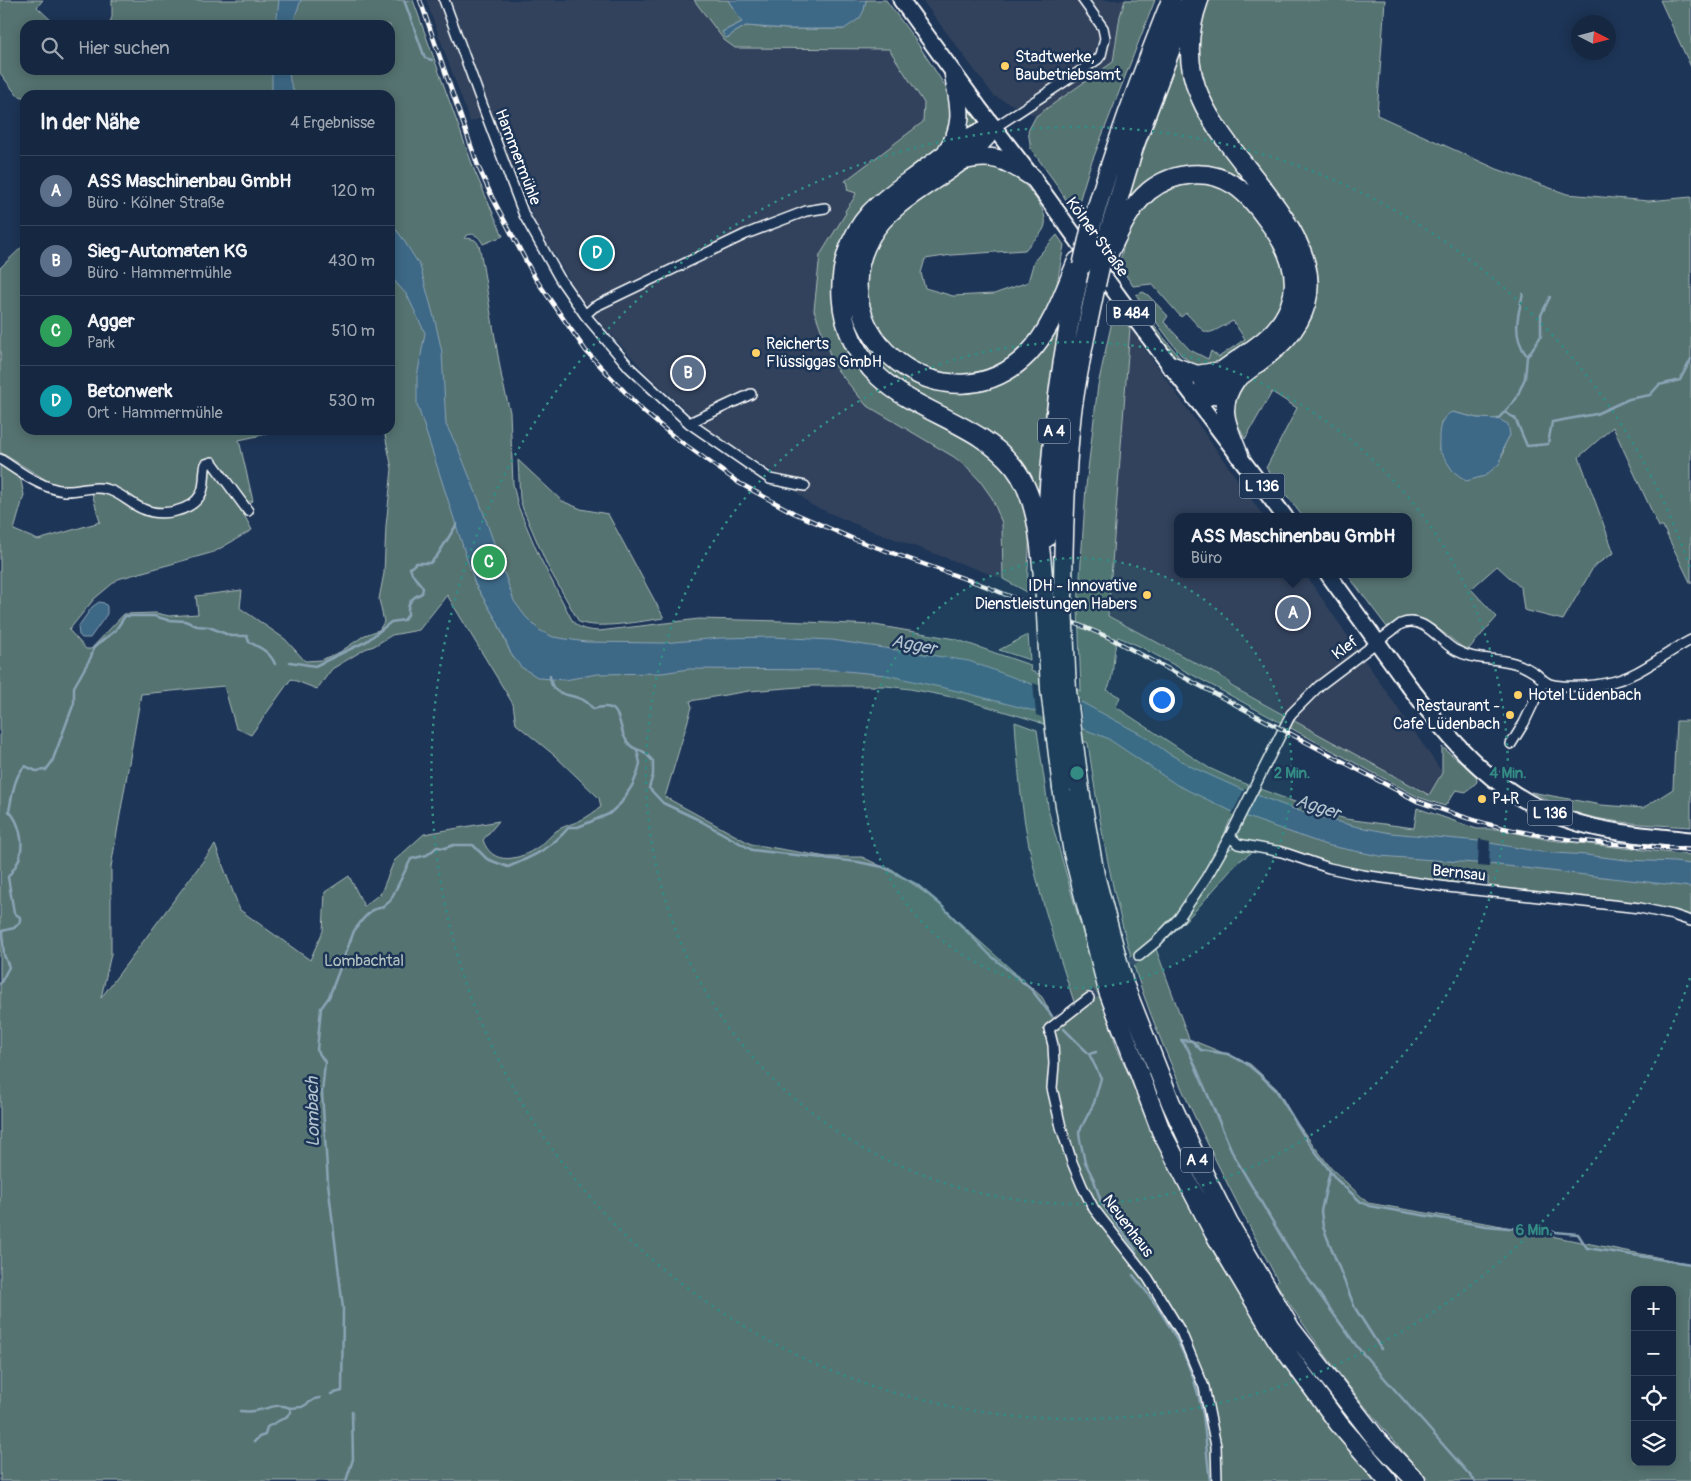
<!DOCTYPE html>
<html lang="de">
<meta charset="utf-8">
<style>
body{margin:0;font-family:Pangolin,sans-serif;background:#1f3048;color:#f1f3f6}
.controls{position:absolute;right:15px;bottom:15px;display:grid;overflow:hidden;border-radius:10px;box-shadow:0 2px 12px #0003}
.controls button{width:45px;height:45px;display:grid;place-items:center;padding:0;border:0;border-bottom:1px solid #35445a;background:#162841;color:#f1f3f6;font:25px sans-serif}
.compass{position:absolute;left:1571px;top:15px;width:45px;height:45px;border-radius:50%;background:#162841;box-shadow:0 2px 12px #0003;rotate:96deg}
.you{position:absolute;left:1161px;top:699px;width:18px;height:18px;margin:-12px;border:4px solid #fff;border-radius:50%;background:#1a73e8;box-shadow:0 0 0 8px #1a73e833}
.badge{display:grid;place-items:center;width:32px;height:32px;border-radius:50%;background:#8c9099;color:#fff;font-size:16px;font-weight:700}
.pin{position:absolute;translate:-50% -50%;border:2px solid #fff;box-shadow:0 1px 5px #0006}
.popup{position:absolute;left:1174px;top:513px;width:238px;height:65px;box-sizing:border-box;display:grid;place-content:center;border-radius:10px;background:#162841;filter:drop-shadow(0 1px 4px #0005);font-size:16px;white-space:nowrap;color:#9ea6b1}
.popup b{font-size:19px;color:#f1f3f6}
.popup::after{content:'';position:absolute;left:50%;top:100%;margin-left:-10px;border:10px solid transparent;border-top-color:#162841}
.list{margin:0;padding:0;list-style:none}
h2{display:flex;justify-content:space-between;align-items:center;height:65px;margin:0;padding:0 20px;font-size:21px}
h2 small{font-size:16px;font-weight:400;color:#9ea6b1}
.list li{display:grid;grid-template-columns:32px 1fr auto;gap:15px;align-items:center;box-sizing:border-box;height:70px;padding:0 20px;border-top:1px solid #35445a}
.list b{display:block;font-size:19px;white-space:nowrap}
.list p{margin:0;font-size:16px;white-space:nowrap;color:#9ea6b1}
.list em{font-size:16px;font-style:normal;color:#9ea6b1}
.icon{flex:none;width:28px;height:28px;fill:none;stroke:currentColor;stroke-width:2;stroke-linecap:round;stroke-linejoin:round}
.map{position:relative;flex:none;width:1691px;height:1481px;overflow:hidden}
.search{position:absolute;background:#162841;box-shadow:0 2px 12px #0003;left:20px;top:20px;width:375px;height:55px;display:flex;align-items:center;gap:12px;box-sizing:border-box;padding:0 18px;border-radius:15px;color:#9ea6b1;font-size:19px}
.panel{position:absolute;background:#162841;box-shadow:0 2px 12px #0003;left:20px;top:90px;width:375px;height:345px;border-radius:15px}
.map>svg:first-child{display:block}
.built{fill:#30425c}
.green{fill:#557371;stroke:#aab9b8;fill-rule:evenodd}
.water{fill:#3e6886;stroke:#8ba4b6}
.pier{fill:#1d3557}
.lines{fill:none;stroke-linecap:round;stroke-linejoin:round}
.stream{stroke:#8ba4b6;stroke-width:2.5}
.street-tunnel{stroke:#344968;stroke-width:9;stroke-dasharray:9 4.5;stroke-linecap:butt}
.street-casing{stroke:#fff;stroke-width:12}
.primary-casing{stroke:#fff;stroke-width:19}
.highway-casing{stroke:#fff;stroke-width:21}
.street{stroke:#1d3557;stroke-width:9}
.primary{stroke:#1d3557;stroke-width:15}
.highway{stroke:#1d3557;stroke-width:18}
.rail-casing{stroke:#fff;stroke-width:4.5}
.rail{stroke:#1d3557;stroke-width:2.5;stroke-dasharray:8;stroke-linecap:butt}
.highway-bridge-casing{stroke:#fff;stroke-width:21;stroke-linecap:butt}
.highway-bridge{stroke:#1d3557;stroke-width:18}
.ring{fill:none;stroke:#338b84;stroke-width:2.5;stroke-dasharray:2.5 5}
.poi-dot{fill:#ffd166;stroke:#1d3557;stroke-width:2}
.labels{text-anchor:middle;dominant-baseline:central;stroke-width:5;stroke-linejoin:round;paint-order:stroke}
.shield{fill:#1d3557;stroke:#bbc2cd;stroke-width:1}
.shield-label{font-size:15px;font-weight:bold;fill:#fff}
.poi-label{font-size:16px;fill:#fff;stroke:#1d3557;text-anchor:start}
.street-label{font-size:16px;fill:#fff;stroke:#1d3557}
.park-label{font-size:16px;fill:#b2c0bf;stroke:#1d3557}
.water-label{font-size:18px;font-style:italic;fill:#b2c3cf;stroke:#1d3557}
.centre{fill:#338b84;stroke:#1d3557;stroke-width:2.5}
.ring-label{font-size:15px;text-anchor:middle;font-weight:bold;fill:#338b84;stroke:#1d3557;stroke-width:5;stroke-linejoin:round;paint-order:stroke}
</style>
<div class="map">
<svg width="1691" height="1481" viewBox="0 0 1691 1481">
<rect width="100%" height="100%" fill="#1d3557"/>
<filter id="ink" filterUnits="userSpaceOnUse"><feTurbulence type="fractalNoise" baseFrequency=".02" numOctaves="2"/><feDisplacementMap in="SourceGraphic" scale="10" xChannelSelector="R" yChannelSelector="G"/><feConvolveMatrix kernelMatrix="1 2 1 2 8 2 1 2 1" color-interpolation-filters="sRGB"/></filter>
<g filter="url(#ink)">
<path class="built" d="M426,0H694L735,48L889,49L924,103L923,122L846,181L848,183L847,190L856,193L855,200L848,206L847,213L834,366L866,405L954,457L968,469L980,481L992,498L1002,523L1003,579L862,527L811,505L775,473L707,430L648,375L605,328L577,293L535,222L491,115L470,122Z
M922,0H1125L1120,16L1113,62L1036,116L994,96Z
M1130,328L1264,517H1178V574H1305L1442,772L1429,795L1231,686L1227,680L1108,616Z"/>
<path class="green" d="M0,0H43L37,7L56,25H25V70H390V25H109L112,17V0H413L475,172L503,236L483,244C479,236 472,230 464,238C475,239 477,239 480,249L502,379L510,412L513,484L518,506L539,556L572,620C579,630 588,630 599,631L699,619L783,621L875,625L955,639L1030,665L1031,671L1081,691L1078,607L1086,486L1098,385L1114,312L1130,328L1108,616L1227,680L1231,686L1429,795L1442,773V747L1476,774L1477,782L1466,792L1456,790L1445,806L1418,797L1139,646L1118,637C1111,654 1116,675 1107,690L1120,697L1116,707L1209,768L1233,779L1319,811L1346,819L1414,828L1417,808L1477,829H1498L1549,840L1691,855V919L1494,889L1488,886V877L1477,876L1475,883L1467,885L1363,871L1329,864L1242,842L1238,838V832L1242,825L1230,820L1221,842L1194,893L1160,934L1152,937L1154,946L1213,875L1227,851L1233,847L1254,851L1238,862L1195,911L1156,949L1189,1039L1250,1064L1277,1089L1296,1122L1331,1168L1368,1203L1491,1224L1691,1264V1481H1429C1373,1419 1321,1354 1276,1283L1278,1281C1226,1182 1173,1082 1137,976C1113,902 1099,820 1088,743L1036,721L962,699L910,689L886,686H812L749,691L690,701L692,707L665,797L751,844L827,857H862L883,867L892,869L939,903L976,938L1042,997L1054,1019L1045,1027L1047,1032L1054,1089L1053,1031L1075,1005C1059,955 1042,905 1031,855C1021,811 1018,767 1015,722L1037,730L1049,813L1092,966L1116,1045L1157,1142L1212,1250L1250,1312L1302,1389L1374,1481H0V464L20,476L24,495L14,530L38,540L100,522L90,486H64L53,484L0,452V268L25,244V430H285L239,440L253,501L239,505L252,530L214,552L118,579L94,599L69,630L86,649H91L124,614L156,613L169,616L198,614L196,596L242,590L240,608L285,639L305,661L321,660L340,652L365,635L379,630L384,622L379,599L384,573L386,526L392,469L384,430H390V276L393,280L390,268V95H25V98L17,95L0,73ZM475,584L540,678L511,654L497,621ZM447,595L513,704L516,724L554,755L599,798L601,807C595,811 588,817 581,820C573,824 563,826 556,831C550,836 545,843 538,847C520,860 492,867 483,840L499,821L424,834L394,861L381,893L364,906L349,876L325,892L323,931L310,960L240,910L215,845L101,998L111,954V867L141,694L224,686L236,728L251,735L291,679L317,689L332,669L365,649L374,646L392,635L419,630ZM1635,1290H1672V1462H1635Z
M694,0H728L742,22L722,32L732,34L746,26L788,29H844L864,10L866,0H886L916,41L949,92L955,106L950,138L849,234L846,344L956,431L999,461L1017,484L1030,526L1027,592L1003,579L1002,523L992,498L980,481L968,468L954,457L866,405L834,366L814,310L820,255L846,213L845,211C849,204 854,201 856,193L847,190L848,183L845,181L923,122L924,103L889,49L735,48L724,40Z
M1125,0H1155L1089,169L1075,215L1057,185L1031,149L1028,131L1036,116L1113,62L1120,16Z
M1207,0H1385L1377,115L1497,169L1567,194L1649,201L1691,197V584L1663,527H1659L1613,427L1579,457L1614,553L1594,566L1563,620L1524,610L1521,588L1497,566L1471,589L1497,617L1467,651C1453,641 1426,615 1409,617C1400,617 1394,623 1387,627L1347,574H1408V517H1303L1266,468L1297,408L1272,392L1245,439C1236,422 1233,414 1232,395L1308,312L1199,76L1195,38ZM1452,412L1477,418L1498,419L1510,435L1504,446L1503,455L1439,450L1441,422Z
M1660,0H1691V67Z
M1184,41L1185,55L1281,221L1294,307L1279,231L1201,170L1125,212L1137,169Z
M965,104L980,125L962,138Z
M1003,164C1017,176 1055,211 1043,230C1039,237 1030,243 1025,250L952,255L925,259L921,273L925,288L953,296L994,294L1028,282L1034,261L1057,235L1064,245L1056,290L1041,326L1027,346L997,367L960,377L915,367L884,341L867,305L865,278L874,242L900,210L959,167Z
M1207,181L1240,197L1279,248L1289,277L1277,319L1228,362L1200,369L1181,355L1136,295L1143,292L1148,295L1168,316L1164,322L1190,350L1208,359L1211,351L1219,357L1245,339L1233,321C1203,336 1211,339 1186,313L1181,317L1152,284L1133,286L1119,265L1126,236L1135,216L1155,194L1180,182Z
M908,192L854,274L894,366L995,380L1063,307L1046,410L1037,509L1029,485L917,398L865,354L846,300L867,225Z
M1134,301L1182,360L1181,362C1170,352 1137,314 1134,301Z
M518,460L562,501L581,509L608,514L664,618C643,621 597,630 579,622L547,565L523,509L520,499Z
M1028,635L1030,660L999,650Z
M1676,721H1691V827C1658,825 1624,824 1591,817C1570,812 1550,801 1531,792L1601,805L1643,808L1673,789Z"/>
<path class="water" d="M279,0H301L292,25H276Z
M728,0H866L864,10L860,18L844,29H788L746,26L732,34L730,37L726,38L722,32L742,22Z
M272,70H289L290,81L295,95H272Z
M390,222L401,236L420,266L435,321L442,352L446,425L458,448L480,503L514,601L525,616L539,630L553,637L586,642L662,643L720,638L772,637L832,640L969,661L1083,703L1146,737L1168,753L1192,767L1243,790L1308,814L1354,826L1391,833L1479,841L1541,852L1586,855L1626,860L1674,862L1691,864V887L1489,864L1379,856L1326,845L1233,812L1177,785L1107,738L1086,730L1034,711L962,692L886,675L836,670L689,669L662,673L597,674L565,680L539,678L521,667L511,654L497,621L475,584L417,404V377L425,333L407,295L390,276Z
M1452,412L1477,418L1498,419L1508,424L1510,435L1504,446L1500,463L1485,476L1466,481L1453,471L1439,450C1439,436 1437,419 1452,412Z
M99,602L104,603L107,606V614L90,638H82L79,635L78,627L92,607Z"/>
<path class="pier" d="M1033,683L1080,700L1083,731L1036,715Z
M1245,788L1257,793L1244,819L1232,814Z
M1479,839L1490,841L1489,867L1478,866Z"/>
<g class="lines">
<path class="stream" d="M404,0L425,58L432,60
M1523,294C1517,317 1512,336 1527,356
M1504,412L1515,418L1527,446L1548,444L1552,422L1596,414L1629,399L1650,395L1659,385L1680,380L1691,359
M1498,419L1516,399L1525,378L1527,357L1541,336V315L1550,297
M290,662L315,666L367,641L391,622L404,620L408,615C407,603 411,598 422,593L423,588C418,579 413,579 410,568L416,563H430L437,556L457,524
M550,676C551,703 579,688 593,709C628,698 614,732 631,746C634,749 638,749 642,751C646,752 649,758 653,761V775L649,788L663,803L697,819L752,850L858,862L883,867L916,884L941,905L990,955L1031,989L1052,1016
M0,984L9,967L4,955L2,931L14,928L20,922V917L14,913L8,877C12,871 19,863 20,856C24,841 19,821 9,811C12,797 14,776 25,766L36,771L46,770L52,762L74,703V687L91,657L94,647L115,631L125,616H154L168,620L185,621L197,626L209,627L231,636H247L249,642C261,648 270,652 275,664
M1064,1029L1089,1054L1096,1052
M1181,1040L1192,1041L1201,1050L1228,1054L1247,1064L1259,1074L1276,1090L1306,1139L1336,1179L1361,1202L1369,1206L1486,1226L1578,1234L1587,1248L1691,1264
M1182,1041L1188,1049L1234,1156L1297,1263L1358,1348L1475,1481
M1089,1054L1101,1078L1094,1103L1079,1132L1080,1140L1085,1162L1094,1180L1101,1202L1135,1249L1137,1257
M1330,1171L1321,1211L1323,1227L1355,1308L1381,1349
M1133,1275C1167,1315 1193,1363 1203,1415C1206,1437 1207,1459 1210,1481
M331,1394L342,1391L343,1308L328,1183L322,1093L325,1062L317,1050L321,1008L329,997L354,931L363,919L372,910L383,907L390,901L411,859L427,855L437,847L445,848L454,845H473L487,859L508,867C532,857 552,848 569,827H578L609,814L621,803L633,784L638,772L640,763L637,750
M240,1411C244,1411 249,1412 253,1411C266,1410 277,1402 290,1408
M254,1442L259,1437L265,1435L267,1427L286,1417L291,1412L290,1408L302,1407L315,1399L320,1398
M346,1481L353,1459L352,1411"/>
<path class="street-tunnel" d="M1120,972L1139,956
M1089,998L1108,982"/>
<defs>
<path id="street" d="M444,0L485,112L524,215L560,279L585,315L630,368L689,423L770,479L805,486
M994,128L1076,74L1098,59L1101,55L1105,38L1103,28L1083,0
M585,315L594,307L746,234L806,211L825,208
M689,423L751,394
M0,459C19,471 42,489 65,491C79,492 92,485 106,489C120,492 130,504 143,509C161,517 191,512 201,494C206,484 203,473 206,464L212,462L248,511
M1511,744L1524,723L1544,681
M1230,836L1238,844L1282,852L1329,868L1362,875L1447,887L1640,908L1673,915L1691,921
M1139,956L1156,942L1179,918L1206,878L1230,836L1291,714L1319,686L1401,624C1424,615 1437,639 1455,650C1475,661 1493,657 1514,663C1521,665 1529,669 1535,673C1540,677 1544,682 1550,684C1564,688 1593,686 1607,683C1639,677 1663,654 1691,640
M1089,998L1049,1029L1053,1045L1054,1064L1052,1088L1061,1127L1072,1162L1082,1186L1094,1209L1148,1278L1181,1332L1204,1387L1216,1446L1217,1481"/>
<path id="primary" d="M901,0L979,108L1032,177L1121,300L1285,517
M1328,574C1354,610 1380,646 1406,682C1455,746 1497,799 1578,823C1615,834 1653,836 1691,840"/>
<path id="highway" d="M994,128C987,130 979,132 973,136C956,144 941,158 926,168C907,183 886,196 870,213C828,260 833,335 879,377C919,414 979,423 1014,467C1041,502 1040,555 1045,597
M987,136C979,145 970,154 960,162C930,185 890,203 871,236C815,335 948,435 1028,354C1052,329 1064,292 1077,261
M947,151C966,124 959,104 954,75
M961,161C993,152 1006,160 1032,177
M1090,231C1112,152 1141,76 1171,0
M1106,241L1135,144L1187,6
M1108,255C1119,232 1129,208 1149,191C1173,172 1208,168 1234,185C1249,195 1260,210 1270,224C1288,248 1301,276 1290,305C1274,351 1218,360 1197,398
M1170,365L1197,375L1221,371
M1235,381C1216,409 1228,427 1239,455
M1197,399C1201,398 1207,397 1211,395C1227,388 1252,367 1267,356C1378,270 1236,180 1201,99C1186,67 1187,33 1199,0
M1046,538C1050,450 1059,362 1079,277
M1063,605C1063,541 1065,476 1072,412C1078,369 1087,327 1096,285
M1062,788L1073,853L1108,991L1161,1131L1214,1233L1276,1338L1339,1424L1388,1481
M1080,790L1095,875L1124,984L1171,1103L1200,1166L1228,1222L1291,1329L1378,1441L1416,1481"/>
</defs>
<use href="#street" class="street-casing"/>
<use href="#primary" class="primary-casing"/>
<use href="#highway" class="highway-casing"/>
<use href="#street" class="street"/>
<use href="#primary" class="primary"/>
<use href="#highway" class="highway"/>
<defs>
<path id="rail" d="M420,0L478,166L492,197L535,278L586,351L643,411L673,436L739,483L794,513L856,540L985,586L1108,637L1417,801C1452,813 1487,826 1523,832C1578,843 1635,845 1691,850"/>
</defs>
<use href="#rail" class="rail-casing"/>
<use href="#rail" class="rail"/>
<defs>
<path id="highway-bridge" d="M1082,266L1090,231
M1096,285L1104,249
M1045,597L1050,689L1062,788
M1063,605L1067,691L1080,790"/>
</defs>
<use href="#highway-bridge" class="highway-bridge-casing"/>
<use href="#highway-bridge" class="highway-bridge"/>
</g>
</g>
<circle cx="1077" cy="773" r="215" fill="#338b84" fill-opacity=".12"/>
<g class="ring">
<circle cx="1077" cy="773" r="215"/>
<circle cx="1077" cy="773" r="431"/>
<path d="M1690 978A646 646 0 1 1 1690 568"/>
</g>
<g class="poi-dot">
<circle cx="1005" cy="66" r="5"/>
<circle cx="756" cy="353" r="5"/>
<circle cx="1147" cy="595" r="5"/>
<circle cx="1518" cy="695" r="5"/>
<circle cx="1510" cy="715" r="5"/>
<circle cx="1482" cy="799" r="5"/>
</g>
<g class="labels">
<g class="shield">
<rect x="1107" y="300.5" width="48" height="25" rx="4"/>
<rect x="1038" y="418.5" width="32" height="25" rx="4"/>
<rect x="1239.5" y="473.5" width="45" height="25" rx="4"/>
<rect x="1527.5" y="800.5" width="45" height="25" rx="4"/>
<rect x="1181" y="1147.5" width="32" height="25" rx="4"/>
</g>
<g class="shield-label">
<text x="1131" y="313">B 484</text>
<text x="1054" y="431">A 4</text>
<text x="1262" y="486">L 136</text>
<text x="1550" y="813">L 136</text>
<text x="1197" y="1160">A 4</text>
</g>
<g class="poi-label">
<text x="1015" y="57">Stadtwerke,<tspan x="1015" dy="18">Baubetriebsamt</tspan></text>
<text x="766" y="344">Reicherts<tspan x="766" dy="18">Flüssiggas GmbH</tspan></text>
<text x="1137" y="586" text-anchor="end">IDH - Innovative<tspan x="1137" dy="18">Dienstleistungen Habers</tspan></text>
<text x="1528" y="695">Hotel Lüdenbach</text>
<text x="1500" y="706" text-anchor="end">Restaurant -<tspan x="1500" dy="18">Cafe Lüdenbach</tspan></text>
<text x="1492" y="799">P+R</text>
</g>
<g class="street-label">
<text transform="translate(518 157) rotate(69)">Hammermühle</text>
<text transform="translate(1097 237) rotate(54)">Kölner Straße</text>
<text transform="translate(1345 648) rotate(-37)">Klef</text>
<text transform="translate(1459 873) rotate(6)">Bernsau</text>
<text transform="translate(1128 1226) rotate(53)">Neuenhaus</text>
</g>
<g class="park-label">
<text x="364" y="961">Lombachtal</text>
</g>
<g class="water-label">
<text transform="translate(914 645) rotate(11)">Agger</text>
<text transform="translate(1318 807) rotate(18)">Agger</text>
<text transform="translate(313 1112) rotate(-91)">Lombach</text>
</g>
</g>
<circle cx="1077" cy="773" r="8" class="centre"/>
<g class="ring-label">
<text x="1292" y="778">2 Min.</text>
<text x="1508" y="778">4 Min.</text>
<text x="1534" y="1235">6 Min.</text>
</g>
</svg>
<div class="controls">
<button>+</button>
<button>−</button>
<button><svg class="icon" aria-label="locate" viewBox="0 0 24 24"><circle cx="12" cy="12" r="6"/><path d="M12 2v4M12 18v4M2 12h4M18 12h4"/></svg></button>
<button><svg class="icon" aria-label="layers" viewBox="0 0 24 24"><path d="M12 4l9 5-9 5-9-5zM3 14l9 5 9-5"/></svg></button>
</div>
<svg class="compass" viewBox="-18 -18 36 36"><path d="M0-13l5 13h-10z" fill="#e53935"/><path d="M0 13l5-13h-10z" fill="#9ea6b1"/></svg>
<div class="you"></div>
<div class="pin badge" style="left:1293px;top:613px;background:#5c6f8a">A</div>
<div class="popup"><b>ASS Maschinenbau GmbH</b>Büro</div>
<div class="pin badge" style="left:688px;top:373px;background:#5c6f8a">B</div>
<div class="pin badge" style="left:489px;top:562px;background:#2e9e5b">C</div>
<div class="pin badge" style="left:597px;top:253px;background:#0f9aa8">D</div>
<div class="search"><svg class="icon" aria-label="search" viewBox="0 0 24 24"><circle cx="10" cy="10" r="6"/><path d="M15 15l6 6"/></svg>Hier suchen</div>
<section class="panel">
<h2>In der Nähe<small>4 Ergebnisse</small></h2>
<ul class="list">
<li><span class="badge" style="background:#5c6f8a">A</span><div><b>ASS Maschinenbau GmbH</b><p>Büro · Kölner Straße</p></div><em>120 m</em></li>
<li><span class="badge" style="background:#5c6f8a">B</span><div><b>Sieg-Automaten KG</b><p>Büro · Hammermühle</p></div><em>430 m</em></li>
<li><span class="badge" style="background:#2e9e5b">C</span><div><b>Agger</b><p>Park</p></div><em>510 m</em></li>
<li><span class="badge" style="background:#0f9aa8">D</span><div><b>Betonwerk</b><p>Ort · Hammermühle</p></div><em>530 m</em></li>
</ul>
</section>
</div>
